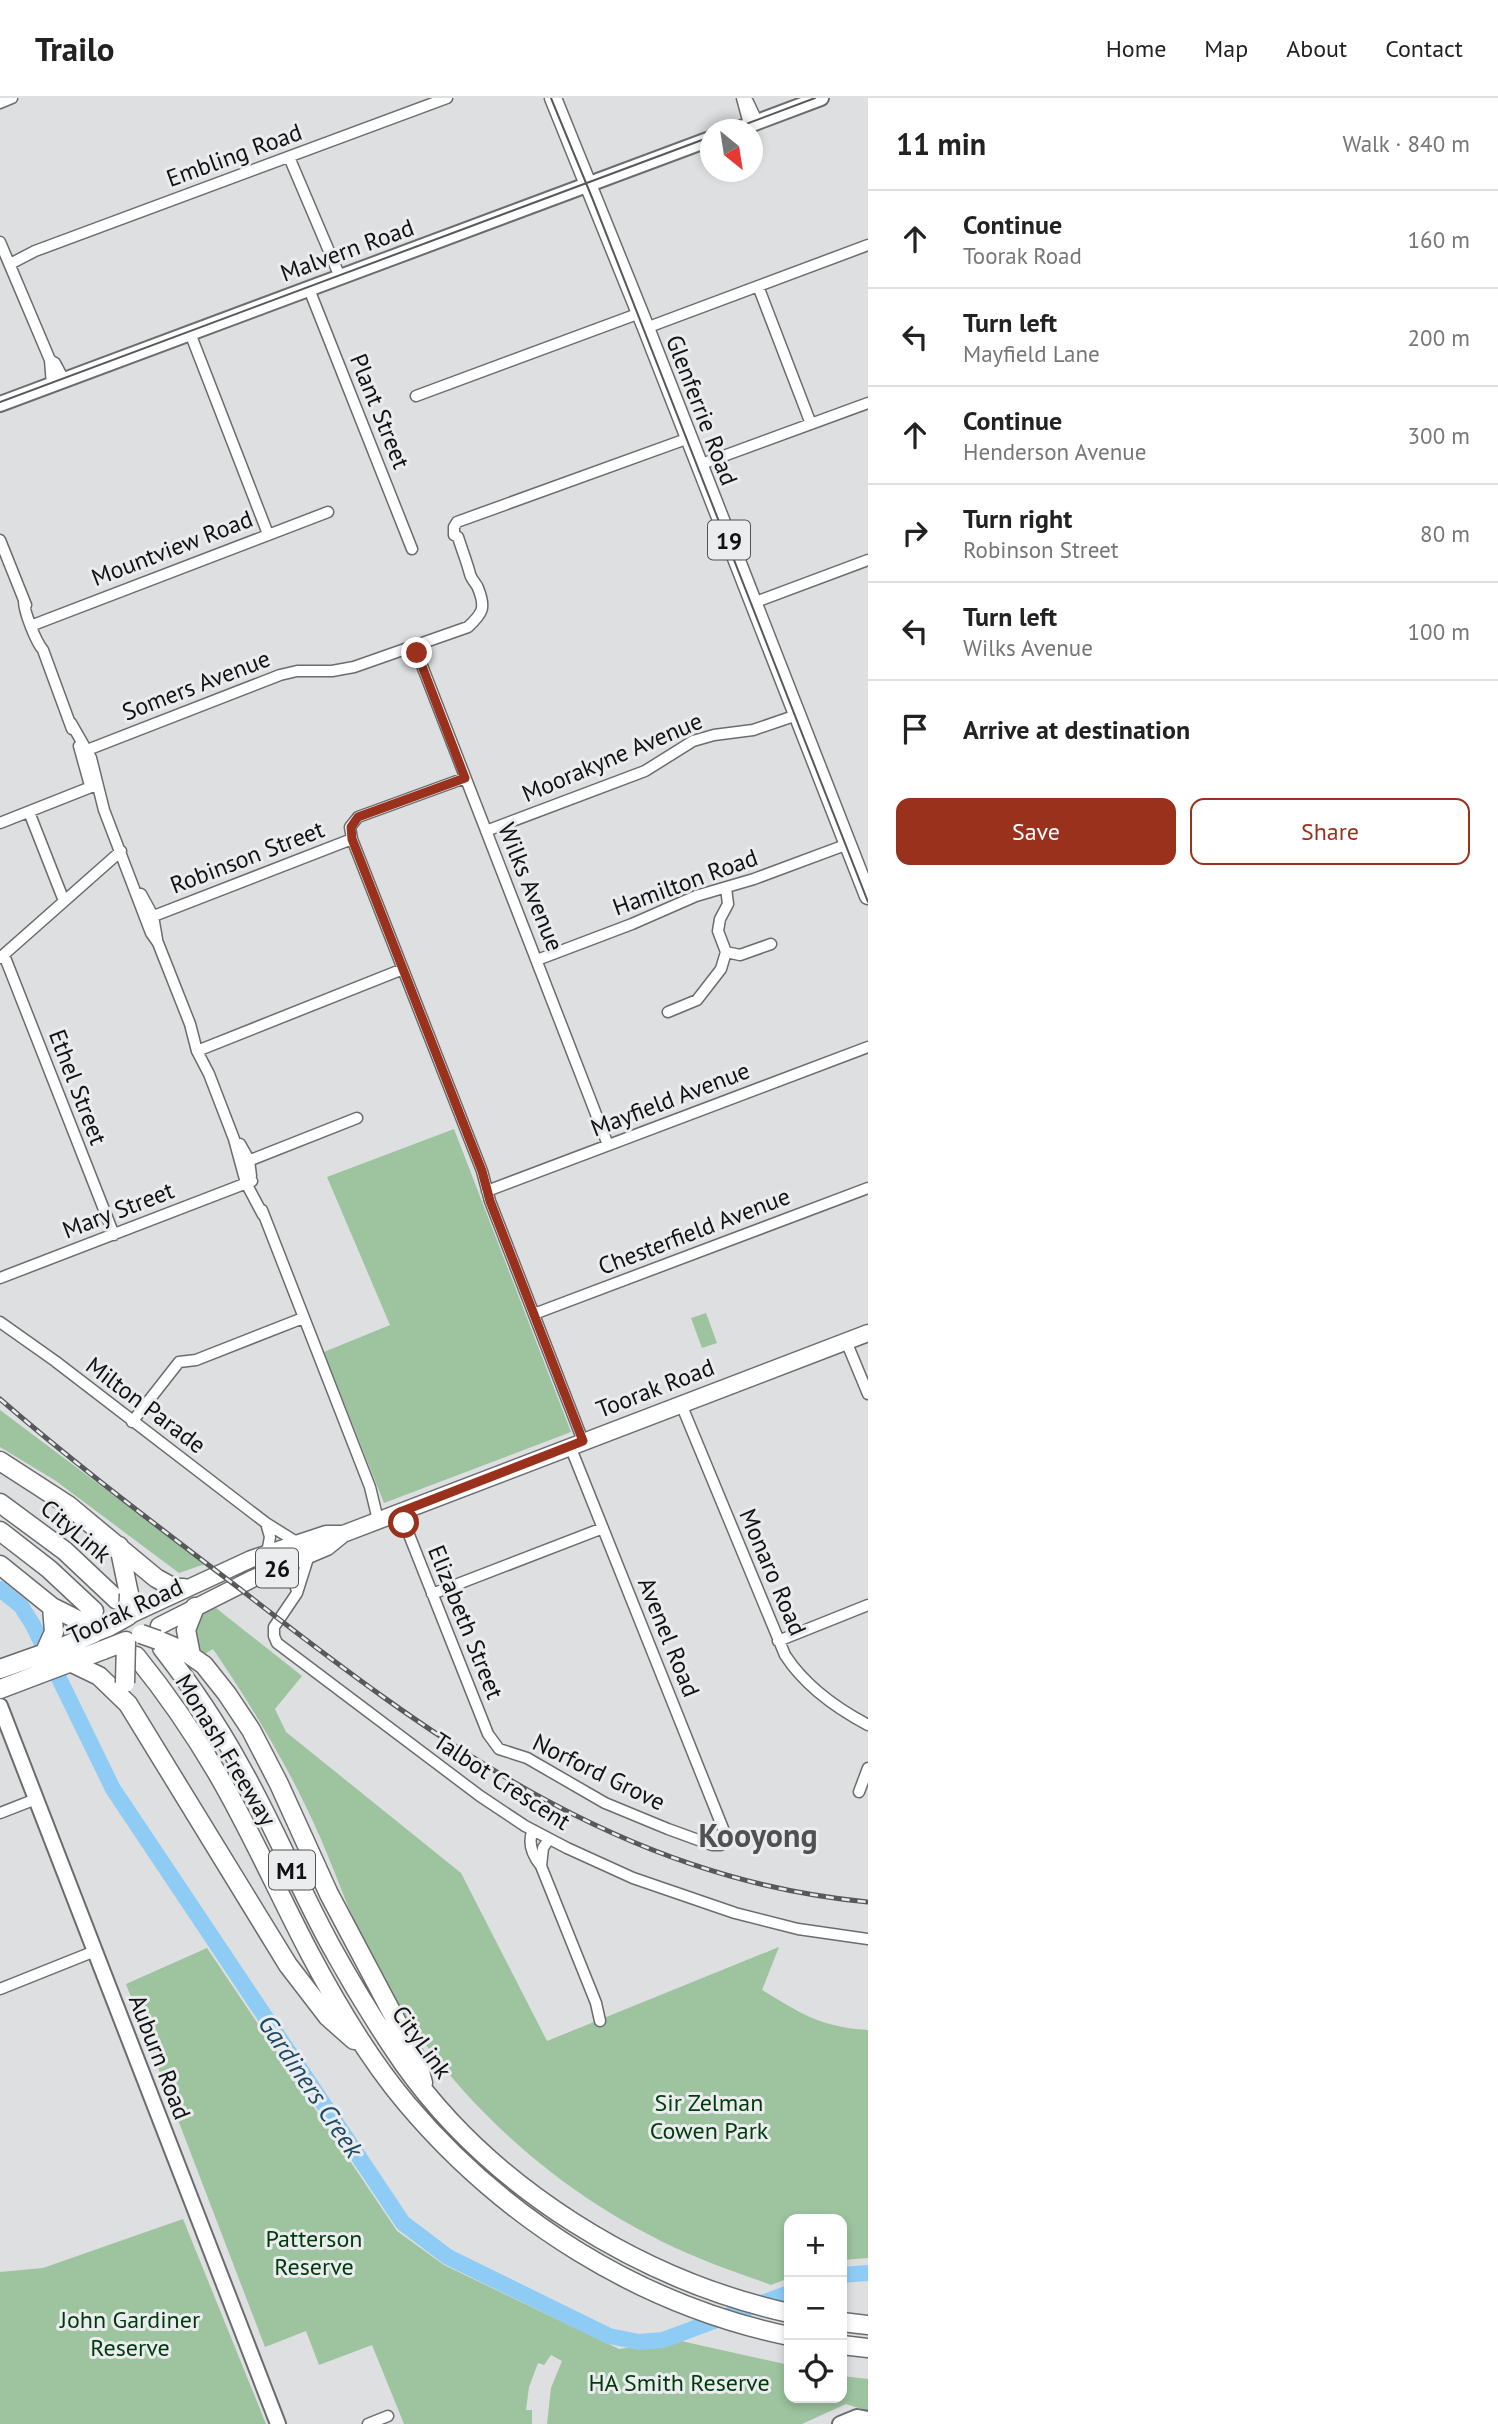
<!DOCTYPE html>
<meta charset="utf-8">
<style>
body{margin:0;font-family:"PT Sans",sans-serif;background:#f6f6f6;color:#222}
.controls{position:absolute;right:21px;bottom:21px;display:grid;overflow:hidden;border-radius:14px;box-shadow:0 4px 10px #0003}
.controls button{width:63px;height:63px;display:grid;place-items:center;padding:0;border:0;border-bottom:2px solid #e0e0e0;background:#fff;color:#222;font:35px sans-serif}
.compass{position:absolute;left:700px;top:21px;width:63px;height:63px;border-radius:50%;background:#fff;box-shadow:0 4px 10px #0003;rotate:150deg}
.stop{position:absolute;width:21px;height:21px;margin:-16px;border:5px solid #9a311d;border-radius:50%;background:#fff}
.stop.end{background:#9a311d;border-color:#fff;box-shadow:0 2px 7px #0008}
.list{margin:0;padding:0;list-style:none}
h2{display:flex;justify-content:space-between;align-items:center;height:91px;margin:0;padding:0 28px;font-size:30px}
h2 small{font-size:23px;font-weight:400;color:#767676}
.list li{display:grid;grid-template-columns:46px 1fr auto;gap:21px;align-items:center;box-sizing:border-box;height:98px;padding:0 28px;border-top:2px solid #e0e0e0}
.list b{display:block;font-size:26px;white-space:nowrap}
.list p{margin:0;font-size:23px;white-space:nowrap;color:#767676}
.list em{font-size:23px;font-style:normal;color:#767676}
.actions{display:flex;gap:14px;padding:21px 28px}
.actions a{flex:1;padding:16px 0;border:2px solid #9a311d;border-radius:14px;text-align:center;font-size:24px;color:#9a311d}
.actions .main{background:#9a311d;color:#fff}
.icon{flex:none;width:38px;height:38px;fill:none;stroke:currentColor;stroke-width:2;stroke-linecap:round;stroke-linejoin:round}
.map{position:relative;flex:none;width:868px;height:2326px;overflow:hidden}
header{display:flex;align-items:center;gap:42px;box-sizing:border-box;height:98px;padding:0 35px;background:#fff;border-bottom:2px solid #e0e0e0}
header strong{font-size:33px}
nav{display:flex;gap:38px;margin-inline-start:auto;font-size:24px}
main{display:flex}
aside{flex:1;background:#fff}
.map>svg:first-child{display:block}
.green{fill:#9dc39f}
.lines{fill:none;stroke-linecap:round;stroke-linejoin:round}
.river{stroke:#8eccf6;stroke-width:16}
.street-casing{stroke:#6b6c6e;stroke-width:13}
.secondary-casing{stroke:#6b6c6e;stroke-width:18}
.primary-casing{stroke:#6b6c6e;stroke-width:19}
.highway-casing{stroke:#6b6c6e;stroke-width:21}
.street{stroke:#fff;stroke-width:10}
.secondary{stroke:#fff;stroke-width:14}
.primary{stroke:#fff;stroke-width:16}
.highway{stroke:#fff;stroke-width:18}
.tram{stroke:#575859;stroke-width:2}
.rail-casing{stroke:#575859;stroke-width:5}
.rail{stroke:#eaecee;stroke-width:2.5;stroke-dasharray:8;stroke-linecap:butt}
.primary-bridge-casing{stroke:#6b6c6e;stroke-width:19;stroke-linecap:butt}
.highway-bridge-casing{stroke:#6b6c6e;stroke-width:21;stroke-linecap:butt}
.primary-bridge{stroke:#fff;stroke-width:16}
.highway-bridge{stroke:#fff;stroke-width:18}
.route{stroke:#9a311d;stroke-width:9}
.labels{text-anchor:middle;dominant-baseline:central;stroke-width:6;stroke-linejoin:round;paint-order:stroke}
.shield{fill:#eaecee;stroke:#525354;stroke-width:2}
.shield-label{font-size:23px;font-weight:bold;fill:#111112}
.street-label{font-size:24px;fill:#111112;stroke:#eaecee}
.park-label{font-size:24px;fill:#003a0c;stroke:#eaecee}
.water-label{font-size:26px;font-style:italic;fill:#1a4966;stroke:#eaecee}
.district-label{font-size:32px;font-weight:bold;fill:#4f5153;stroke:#eaecee}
</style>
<header>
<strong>Trailo</strong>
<nav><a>Home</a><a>Map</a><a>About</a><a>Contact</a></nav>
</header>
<main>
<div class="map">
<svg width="868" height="2326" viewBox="0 0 868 2326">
<rect width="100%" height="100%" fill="#dddfe1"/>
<path class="green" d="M454,1031L571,1334L384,1405L324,1254L390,1227L327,1079Z
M706,1215L717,1245L702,1250L691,1220Z
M0,1312L205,1466L179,1475L56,1383L0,1349Z
M216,1510L302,1578L275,1611L286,1634L461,1775L547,1943L779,1849L762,1892C802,1916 820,1929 868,1932V2160L842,2162V2121H789V2180L771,2187C748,2178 724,2171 701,2161C565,2105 451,2003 379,1875C355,1832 340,1785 320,1739C291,1673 254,1611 213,1551L203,1557C190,1539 191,1534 202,1515Z
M207,1850L397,2133L444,2167L619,2251L681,2243L789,2267V2300H842V2278L868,2281V2313L846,2306L802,2326H547L551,2290L562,2263L551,2257L544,2267L538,2265L529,2289L526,2312H532V2326H404L372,2247L319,2267L306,2233L265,2249L126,1886Z
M183,2121L266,2326H0V2174L43,2170Z"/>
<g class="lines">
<path class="river" d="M0,1491L21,1508L33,1527L113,1691L403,2125L448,2159L609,2238L639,2244L663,2242L789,2195
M842,2177L868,2175"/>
<defs>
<path id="street" d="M742,0L749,26
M743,0L748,4L757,23
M0,5L12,0
M289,59L340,179
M0,144L50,262L55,265L64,282
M10,166L35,153L447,0
M758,188L811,326
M309,191L412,451
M646,230L868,147
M190,235L268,436
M50,262L52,287
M416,298L640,215
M699,367L868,305
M0,442L26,507
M24,503C24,514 36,544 43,552L72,631
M753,505L868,462
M33,527L328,414
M414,547L608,1047
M71,625L91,660L104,712L151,835L158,845L190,926L197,953L209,976L234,1041L246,1085L263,1117
M79,648L89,684
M82,654L280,577L297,573H332L354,569L468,529C483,515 486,510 478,490C476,485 471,481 470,476C467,464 462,452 458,439L454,437V429L457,424L689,340
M29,714L64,803
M0,725L96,687
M486,733L645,673L693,643L714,637L753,632L797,617
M352,741L482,1073L490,1103L583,1343
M141,796L153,818L157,841
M146,821L352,741L350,729L358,719L465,680
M726,854L740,857L771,846
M4,857L114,1137
M0,860L121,753
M537,862L632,826L696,798L754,781L848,746
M668,914L697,902L721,871L726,854L718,833L720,821L728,806L726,790
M197,953L403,871
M240,1046L249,1062L251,1078
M243,1065L357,1020
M487,1093L868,949
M262,1112L370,1389L378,1422
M0,1180L252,1083
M534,1216L868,1090
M0,1224L55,1263L266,1425L298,1445
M846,1243L868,1296
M681,1306L785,1557C805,1588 836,1610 868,1627
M132,1324L179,1264L196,1262L303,1220
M400,1414L488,1636L499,1651L527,1660L605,1705L668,1731L712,1747H721L725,1742L724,1733L570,1348
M266,1425L270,1439L267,1455
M309,1457L297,1495L274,1529V1538L277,1545L480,1698L525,1728L567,1750L633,1780L735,1815L798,1831L868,1841
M280,1469L293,1481L297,1493
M432,1496L603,1430
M778,1543L868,1507
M859,1694L868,1670
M0,1715L36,1701
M533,1732C527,1745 533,1758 541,1768L596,1905L600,1923
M541,1768L543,1750L549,1741
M0,1891L95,1853
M368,2326L388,2318"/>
<path id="secondary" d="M736,32L821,0
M0,306L710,41
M0,1608L278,2326
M840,2326L857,2319L868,2321"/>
<path id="primary" d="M553,0L646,230L868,798
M143,1511L251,1461L326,1436H343
M159,1528L254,1480L327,1449L343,1436L868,1235"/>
<path id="highway" d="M0,1363L68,1407L156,1480L174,1490H184
M0,1405L65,1453L117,1502
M0,1433L49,1471L94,1513
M119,1448L129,1496
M0,1467L52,1509L78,1522L108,1529
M158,1542L184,1553L204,1567L227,1596L251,1632L279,1686L329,1796L417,1962L423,1985
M162,1550C190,1586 216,1624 238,1664C272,1723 298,1788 331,1848C353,1888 377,1927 403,1965C491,2090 641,2182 789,2215
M44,1556L54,1534L52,1509
M191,1557L186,1532L195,1509
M136,1558C166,1595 193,1634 217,1675C251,1733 278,1795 309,1854C337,1907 368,1960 407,2006C505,2122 640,2207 789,2238
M72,1565L99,1578L128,1606L288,1867L328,1919L354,1942
M0,1571L65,1548L108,1529
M0,1591L103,1552
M842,2224L868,2227
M842,2247L868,2250"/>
</defs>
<use href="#street" class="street-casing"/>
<use href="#secondary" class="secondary-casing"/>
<use href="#primary" class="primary-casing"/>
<use href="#highway" class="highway-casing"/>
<use href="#street" class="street"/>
<use href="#secondary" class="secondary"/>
<use href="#primary" class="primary"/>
<use href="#highway" class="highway"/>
<path class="tram" d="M551,0L593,102L868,804
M730,32L815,0
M0,304L710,39"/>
<defs>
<path id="rail" d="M0,1301C77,1368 159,1429 240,1491C432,1640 617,1780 868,1804"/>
</defs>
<use href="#rail" class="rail-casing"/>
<use href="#rail" class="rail"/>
<defs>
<path id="primary-bridge" d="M128,1518L143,1511"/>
<path id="highway-bridge" d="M108,1529L128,1518L129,1496
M141,1536L158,1542
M103,1552L126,1543L125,1585"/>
</defs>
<use href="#primary-bridge" class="primary-bridge-casing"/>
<use href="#highway-bridge" class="highway-bridge-casing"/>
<use href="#primary-bridge" class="primary-bridge"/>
<use href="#highway-bridge" class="highway-bridge"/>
</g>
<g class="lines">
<path class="route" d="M404,1425L400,1414L583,1343L490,1103L482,1073L352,741L351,729L358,719L465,680L417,555"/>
</g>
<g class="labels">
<g class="shield">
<rect x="708" y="422.5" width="42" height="39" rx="5"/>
<rect x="256" y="1450.5" width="42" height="39" rx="5"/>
<rect x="269" y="1752.5" width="46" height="39" rx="5"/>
</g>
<g class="shield-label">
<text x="729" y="442">19</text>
<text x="277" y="1470">26</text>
<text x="292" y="1772">M1</text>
</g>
<g class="street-label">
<text transform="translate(234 57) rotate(-20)">Embling Road</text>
<text transform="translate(347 152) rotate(-20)">Malvern Road</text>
<text transform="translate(702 312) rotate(69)">Glenferrie Road</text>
<text transform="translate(380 313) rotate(68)">Plant Street</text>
<text transform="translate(172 450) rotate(-21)">Mountview Road</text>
<text transform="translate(196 587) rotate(-21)">Somers Avenue</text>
<text transform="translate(612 659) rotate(-23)">Moorakyne Avenue</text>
<text transform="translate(247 759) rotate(-21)">Robinson Street</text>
<text transform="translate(685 784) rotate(-20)">Hamilton Road</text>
<text transform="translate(531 789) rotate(68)">Wilks Avenue</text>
<text transform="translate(78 989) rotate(69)">Ethel Street</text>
<text transform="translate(670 1001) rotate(-21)">Mayfield Avenue</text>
<text transform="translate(118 1112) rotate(-21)">Mary Street</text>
<text transform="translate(694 1133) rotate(-21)">Chesterfield Avenue</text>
<text transform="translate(655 1290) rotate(-21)">Toorak Road</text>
<text transform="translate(146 1307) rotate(37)">Milton Parade</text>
<text transform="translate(76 1433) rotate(40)">CityLink</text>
<text transform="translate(773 1474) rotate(67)">Monaro Road</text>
<text transform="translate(125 1513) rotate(-25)">Toorak Road</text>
<text transform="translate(466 1524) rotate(68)">Elizabeth Street</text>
<text transform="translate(669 1539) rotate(68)">Avenel Road</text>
<text transform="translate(226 1652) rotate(59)">Monash Freeway</text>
<text transform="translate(599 1674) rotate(26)">Norford Grove</text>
<text transform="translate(502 1683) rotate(33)">Talbot Crescent</text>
<text transform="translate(422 1944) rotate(54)">CityLink</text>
<text transform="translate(160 1959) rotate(69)">Auburn Road</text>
</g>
<g class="park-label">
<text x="709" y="2004">Sir Zelman<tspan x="709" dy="28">Cowen Park</tspan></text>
<text x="314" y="2140">Patterson<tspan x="314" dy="28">Reserve</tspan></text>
<text x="130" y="2221">John Gardiner<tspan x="130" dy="28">Reserve</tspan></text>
<text x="679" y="2284">HA Smith Reserve</text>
</g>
<g class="water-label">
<text transform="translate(311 1988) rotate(56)">Gardiners Creek</text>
</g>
<g class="district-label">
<text x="758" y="1737">Kooyong</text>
</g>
</g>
</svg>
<div class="controls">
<button>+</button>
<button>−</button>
<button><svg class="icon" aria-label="locate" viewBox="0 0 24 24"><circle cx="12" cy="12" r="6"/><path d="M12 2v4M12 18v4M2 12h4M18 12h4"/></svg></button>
</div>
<svg class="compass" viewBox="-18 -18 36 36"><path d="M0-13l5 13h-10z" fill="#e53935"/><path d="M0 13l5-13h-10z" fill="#767676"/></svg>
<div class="stop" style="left:404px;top:1425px"></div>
<div class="stop end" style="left:417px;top:555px"></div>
</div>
<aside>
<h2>11 min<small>Walk · 840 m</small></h2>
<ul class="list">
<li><svg class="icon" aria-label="ahead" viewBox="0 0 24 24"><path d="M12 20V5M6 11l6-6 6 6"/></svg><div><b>Continue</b><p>Toorak Road</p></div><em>160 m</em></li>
<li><svg class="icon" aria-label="left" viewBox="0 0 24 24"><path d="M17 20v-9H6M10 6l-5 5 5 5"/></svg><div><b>Turn left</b><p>Mayfield Lane</p></div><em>200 m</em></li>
<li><svg class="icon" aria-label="ahead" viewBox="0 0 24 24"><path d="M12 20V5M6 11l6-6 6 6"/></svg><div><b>Continue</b><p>Henderson Avenue</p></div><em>300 m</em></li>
<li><svg class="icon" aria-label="right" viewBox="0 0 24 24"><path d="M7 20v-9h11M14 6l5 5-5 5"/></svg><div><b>Turn right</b><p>Robinson Street</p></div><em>80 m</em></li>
<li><svg class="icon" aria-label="left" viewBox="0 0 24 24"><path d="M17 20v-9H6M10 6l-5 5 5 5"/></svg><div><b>Turn left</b><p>Wilks Avenue</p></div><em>100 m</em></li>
<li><svg class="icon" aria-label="arrive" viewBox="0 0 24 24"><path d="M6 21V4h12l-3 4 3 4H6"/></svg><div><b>Arrive at destination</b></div></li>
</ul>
<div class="actions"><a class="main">Save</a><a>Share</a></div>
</aside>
</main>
